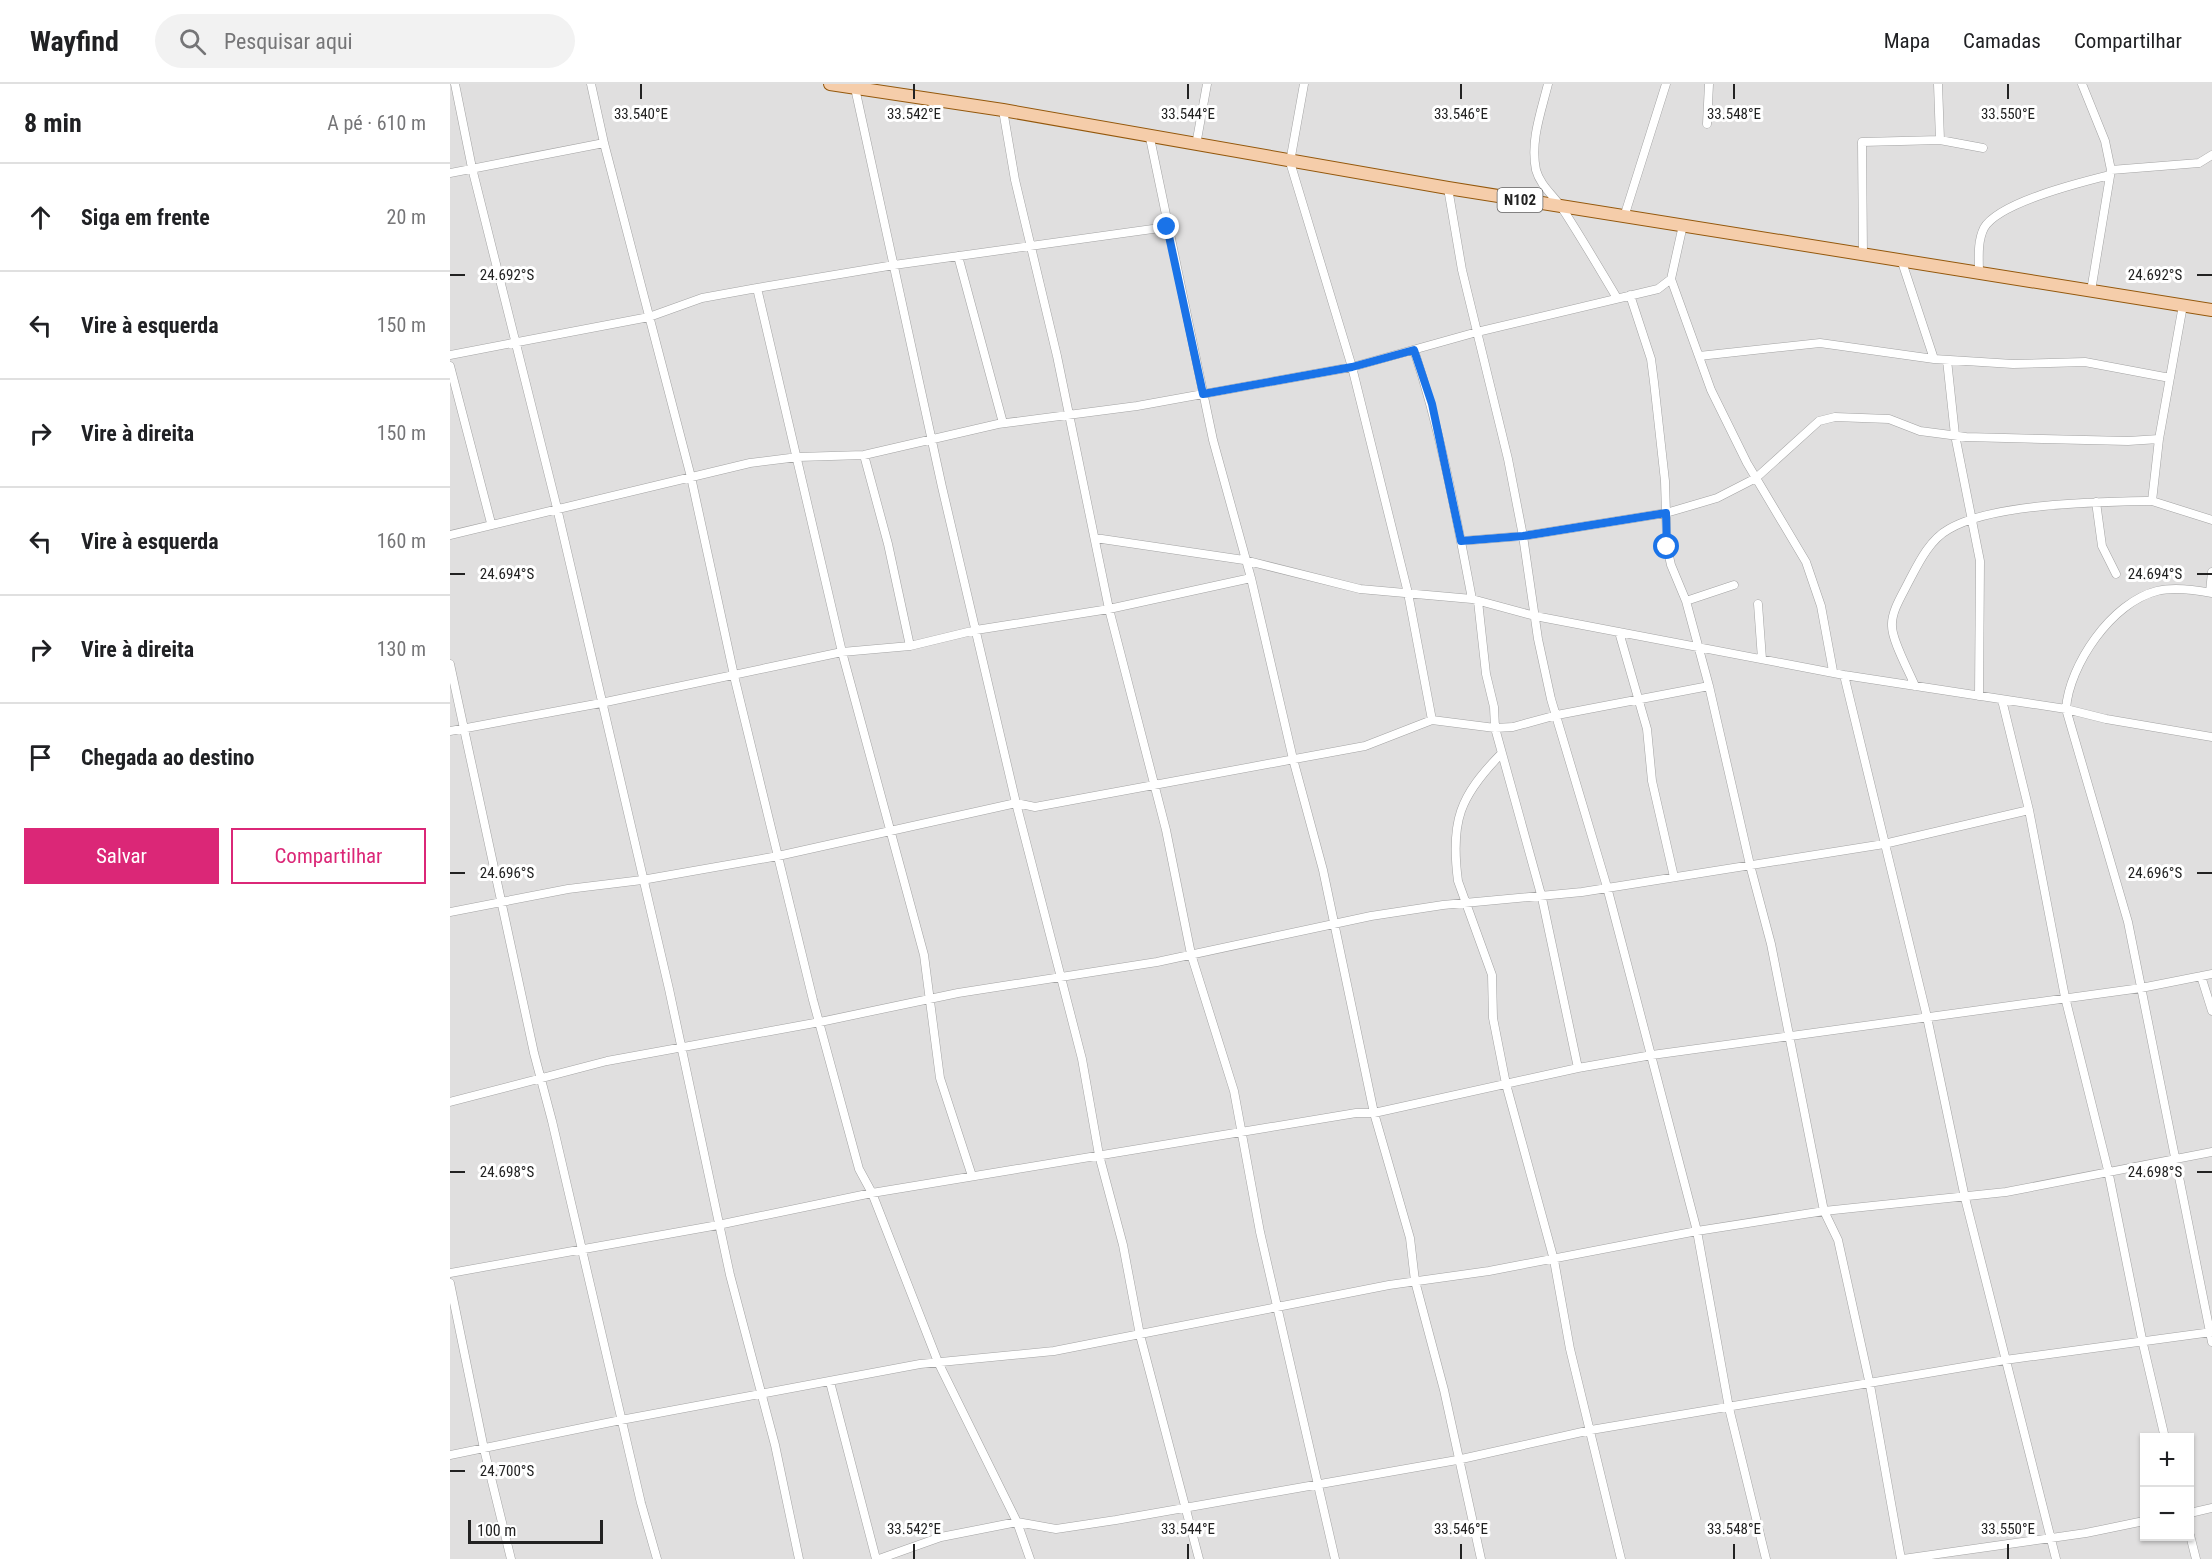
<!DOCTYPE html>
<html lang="pt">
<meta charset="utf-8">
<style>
body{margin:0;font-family:"Roboto Condensed",sans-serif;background:#f2f2f2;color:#202124}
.controls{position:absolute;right:18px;bottom:18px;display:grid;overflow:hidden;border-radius:0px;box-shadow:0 2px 4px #0004}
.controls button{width:54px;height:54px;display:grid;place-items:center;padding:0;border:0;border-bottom:2px solid #e0e0e0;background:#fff;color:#202124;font:30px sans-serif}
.scale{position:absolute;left:18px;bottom:15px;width:135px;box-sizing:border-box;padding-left:6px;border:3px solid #222;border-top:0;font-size:16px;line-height:21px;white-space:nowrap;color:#222;-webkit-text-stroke:4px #fff;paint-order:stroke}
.stop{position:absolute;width:18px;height:18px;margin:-14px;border:4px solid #1a73e8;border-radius:50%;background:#fff}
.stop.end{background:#1a73e8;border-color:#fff;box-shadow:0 2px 6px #0008}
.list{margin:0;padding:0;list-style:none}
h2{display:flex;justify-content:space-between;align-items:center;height:78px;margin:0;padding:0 24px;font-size:26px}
h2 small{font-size:20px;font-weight:400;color:#757577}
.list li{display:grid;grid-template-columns:39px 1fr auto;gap:18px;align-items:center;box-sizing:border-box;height:108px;padding:0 24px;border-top:2px solid #e0e0e0}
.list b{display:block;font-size:22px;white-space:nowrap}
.list em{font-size:20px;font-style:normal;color:#757577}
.actions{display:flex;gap:12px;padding:18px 24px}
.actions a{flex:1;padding:14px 0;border:2px solid #db2777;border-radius:0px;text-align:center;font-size:21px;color:#db2777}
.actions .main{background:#db2777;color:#fff}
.icon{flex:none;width:33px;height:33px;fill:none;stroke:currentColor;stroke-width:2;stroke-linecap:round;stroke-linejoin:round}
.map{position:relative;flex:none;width:1762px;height:1475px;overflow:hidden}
header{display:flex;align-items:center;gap:36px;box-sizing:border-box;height:84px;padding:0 30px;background:#fff;border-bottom:2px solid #e0e0e0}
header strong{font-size:28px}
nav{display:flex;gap:33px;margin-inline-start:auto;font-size:21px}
.search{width:420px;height:54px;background:#f2f2f2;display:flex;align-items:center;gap:15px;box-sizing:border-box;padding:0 21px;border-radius:33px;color:#757577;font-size:22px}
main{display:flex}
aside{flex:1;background:#fff}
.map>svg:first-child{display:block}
.residential{fill:#e0dfdf;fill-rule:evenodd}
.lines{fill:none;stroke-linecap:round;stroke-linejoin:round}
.street-casing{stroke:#a3a3a3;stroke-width:9}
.primary-casing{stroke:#94580c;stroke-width:14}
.street{stroke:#fff;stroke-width:8}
.primary{stroke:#f5cdaa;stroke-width:12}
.route{stroke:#1a73e8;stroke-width:8}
.ticks{fill:none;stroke:#222;stroke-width:2}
.labels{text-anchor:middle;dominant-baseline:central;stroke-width:6;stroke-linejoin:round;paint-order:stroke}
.shield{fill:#fff;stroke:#646464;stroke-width:1.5}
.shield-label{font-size:15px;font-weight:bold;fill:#222}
.ticks-label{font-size:15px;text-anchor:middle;fill:#222;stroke:#fff;stroke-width:6;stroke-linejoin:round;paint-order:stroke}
</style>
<header>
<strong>Wayfind</strong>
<div class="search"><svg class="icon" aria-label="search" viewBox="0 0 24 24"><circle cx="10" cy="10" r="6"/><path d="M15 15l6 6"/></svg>Pesquisar aqui</div>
<nav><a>Mapa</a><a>Camadas</a><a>Compartilhar</a></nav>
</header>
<main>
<aside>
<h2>8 min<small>A pé · 610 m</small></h2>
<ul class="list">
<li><svg class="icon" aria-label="ahead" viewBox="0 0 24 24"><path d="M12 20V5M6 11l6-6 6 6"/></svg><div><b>Siga em frente</b></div><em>20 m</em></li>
<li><svg class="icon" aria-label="left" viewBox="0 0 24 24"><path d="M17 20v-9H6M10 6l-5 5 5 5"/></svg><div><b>Vire à esquerda</b></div><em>150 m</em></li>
<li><svg class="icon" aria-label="right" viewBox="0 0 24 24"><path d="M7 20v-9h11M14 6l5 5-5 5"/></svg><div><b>Vire à direita</b></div><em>150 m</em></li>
<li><svg class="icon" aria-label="left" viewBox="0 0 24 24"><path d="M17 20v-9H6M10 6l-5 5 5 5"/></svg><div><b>Vire à esquerda</b></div><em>160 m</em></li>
<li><svg class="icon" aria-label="right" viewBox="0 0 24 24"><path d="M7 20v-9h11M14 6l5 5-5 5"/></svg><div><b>Vire à direita</b></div><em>130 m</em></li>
<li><svg class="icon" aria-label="arrive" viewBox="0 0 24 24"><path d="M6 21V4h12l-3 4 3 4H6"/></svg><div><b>Chegada ao destino</b></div></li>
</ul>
<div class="actions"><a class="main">Salvar</a><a>Compartilhar</a></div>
</aside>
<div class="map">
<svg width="1762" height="1475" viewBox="0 0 1762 1475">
<rect width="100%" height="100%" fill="#f1eee9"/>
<path class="residential" d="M0,0H1762V1475H0ZM1694,1354H1740V1452H1694Z"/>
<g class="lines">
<defs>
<path id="street" d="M5,0L22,84L107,424L219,905L280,1191L325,1361L349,1475
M141,0L154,59L241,393L285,596L363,916L409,1085L422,1109L488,1278L567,1438L580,1475
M854,0L840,78L902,283L958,509L982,636
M1098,0C1091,28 1080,57 1086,86C1090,101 1103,111 1112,124C1131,153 1149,184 1167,214
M1488,0L1490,56
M1632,0L1655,57L1661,86L1641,207
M405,4L492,403L566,719L632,975L649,1071L673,1161L690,1251L749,1475
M553,26L565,96L607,272L659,525L716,746L741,870L784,1007L810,1148L885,1475
M1257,40L1259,0
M700,54L763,356L801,494L843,675L873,786L924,1029L960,1154L965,1197L994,1306L1031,1475
M746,61L757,0
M1661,86L1749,79L1762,71
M0,89L154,59
M998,104L1012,186L1058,375L1073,452L1088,555L1101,615L1157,803L1247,1147L1279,1324L1316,1475
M1174,133L1216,0
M508,172L553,339
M1413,172L1412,58L1490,56L1533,64
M1452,178L1484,275
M1529,190C1529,175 1527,158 1534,144C1549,118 1632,98 1660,91
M1221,195L1261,306L1297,379L1356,478L1371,522L1383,587
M307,204L392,568L474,871L490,994L522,1092
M1180,211L1201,275L1204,298L1215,397L1217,463L1221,481L1236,517L1259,602L1300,781L1321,860L1374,1127L1388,1156L1420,1301L1451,1475
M1733,221L1709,355L1702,417L1762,436
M964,266C991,348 1006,431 1022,515
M0,271L199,233L252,214L307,204L444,181L717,143
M1249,272L1370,259L1484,275L1563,280L1635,278L1720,294
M1497,276L1505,351L1530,477L1529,612
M0,282L41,439
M414,371L438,460L460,562
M1646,418L1652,462L1666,490
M0,451L300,379L348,373L414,371L548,340L687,322L902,283L1027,248L1208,205L1221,195L1233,141
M645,454L794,476L910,505L1022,515L1085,532L1394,591L1616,625L1656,635L1762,653
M1011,457L1073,452L1216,429L1267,414L1306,394L1369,337L1385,333L1439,335L1470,347L1516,353L1678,357L1709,355
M1760,508L1762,488
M1762,509C1746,506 1723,503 1707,507C1662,518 1619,581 1616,625L1678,838L1762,1258
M1028,517L1036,590L1044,623L1045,644L1092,814L1128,984
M1236,517L1284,501
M1308,520L1312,575
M1169,548L1197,645L1202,697L1224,793
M0,580L84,969L102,1037L191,1419L207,1475
M1394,591L1477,933L1515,1114L1606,1475
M1465,602C1459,587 1442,557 1442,542C1441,528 1452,511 1458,499C1468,480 1479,456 1499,445C1544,419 1649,418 1702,417
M1552,616L1579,726L1615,913L1658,1086L1693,1260L1715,1354
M0,647L151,619L392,568L460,562L526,546L659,525L801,494
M1051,670C1010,712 1000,737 1008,797L1042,891L1043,934L1056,1000L1104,1176L1120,1265L1171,1475
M0,828L118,805L192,796L328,772L566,719L585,723L915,662L982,636L1045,644L1063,643L1107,631L1259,602
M1751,892L1762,927
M0,1018L157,977L370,938L508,909L707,878L921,832L993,821L1132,808L1434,760L1579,726
M0,1189L268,1141L422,1109L906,1029H924L1128,984L1202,971L1691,904L1762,890
M0,1199L34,1365L61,1475
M380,1298L426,1475
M0,1371L171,1336L470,1280L604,1267L939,1201L1039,1187L1247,1147L1374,1127L1556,1108L1762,1068
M1740,1429L1762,1424
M1740,1451L1746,1475
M429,1475L491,1453L567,1438L606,1445L666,1436L1007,1376L1141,1346L1555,1276L1762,1248
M1453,1475L1636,1449L1694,1437"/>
<path id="primary" d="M380,0L553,26L998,104L1762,226"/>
</defs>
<use href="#street" class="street-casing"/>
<use href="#primary" class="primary-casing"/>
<use href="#street" class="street"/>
<use href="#primary" class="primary"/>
</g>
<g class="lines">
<path class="route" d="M717,143L753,310L902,283L964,266L982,320L1011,457L1073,452L1216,429L1217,463"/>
</g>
<path class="ticks" d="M191,0V15M464,0V15M738,0V15M1011,0V15M1284,0V15M1558,0V15M0,191H15M1747,191H1762M0,490H15M1747,490H1762M0,789H15M1747,789H1762M0,1088H15M1747,1088H1762M0,1387H15M464,1460V1475M738,1460V1475M1011,1460V1475M1284,1460V1475M1558,1460V1475"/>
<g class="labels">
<rect class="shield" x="1047.5" y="104" width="45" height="24" rx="4.5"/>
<g class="shield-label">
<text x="1070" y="116">N102</text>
</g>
</g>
<g class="ticks-label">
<text x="191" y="35">33.540°E</text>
<text x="464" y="35">33.542°E</text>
<text x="738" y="35">33.544°E</text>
<text x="1011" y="35">33.546°E</text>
<text x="1284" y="35">33.548°E</text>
<text x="1558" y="35">33.550°E</text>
<text x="57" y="196">24.692°S</text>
<text x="1705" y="196">24.692°S</text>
<text x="57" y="495">24.694°S</text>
<text x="1705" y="495">24.694°S</text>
<text x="57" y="794">24.696°S</text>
<text x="1705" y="794">24.696°S</text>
<text x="57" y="1093">24.698°S</text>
<text x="1705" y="1093">24.698°S</text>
<text x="57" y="1392">24.700°S</text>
<text x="464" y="1450">33.542°E</text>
<text x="738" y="1450">33.544°E</text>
<text x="1011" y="1450">33.546°E</text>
<text x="1284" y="1450">33.548°E</text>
<text x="1558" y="1450">33.550°E</text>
</g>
</svg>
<div class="controls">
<button>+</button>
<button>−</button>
</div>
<div class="scale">100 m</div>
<div class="stop" style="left:1217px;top:463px"></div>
<div class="stop end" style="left:717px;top:143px"></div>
</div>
</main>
